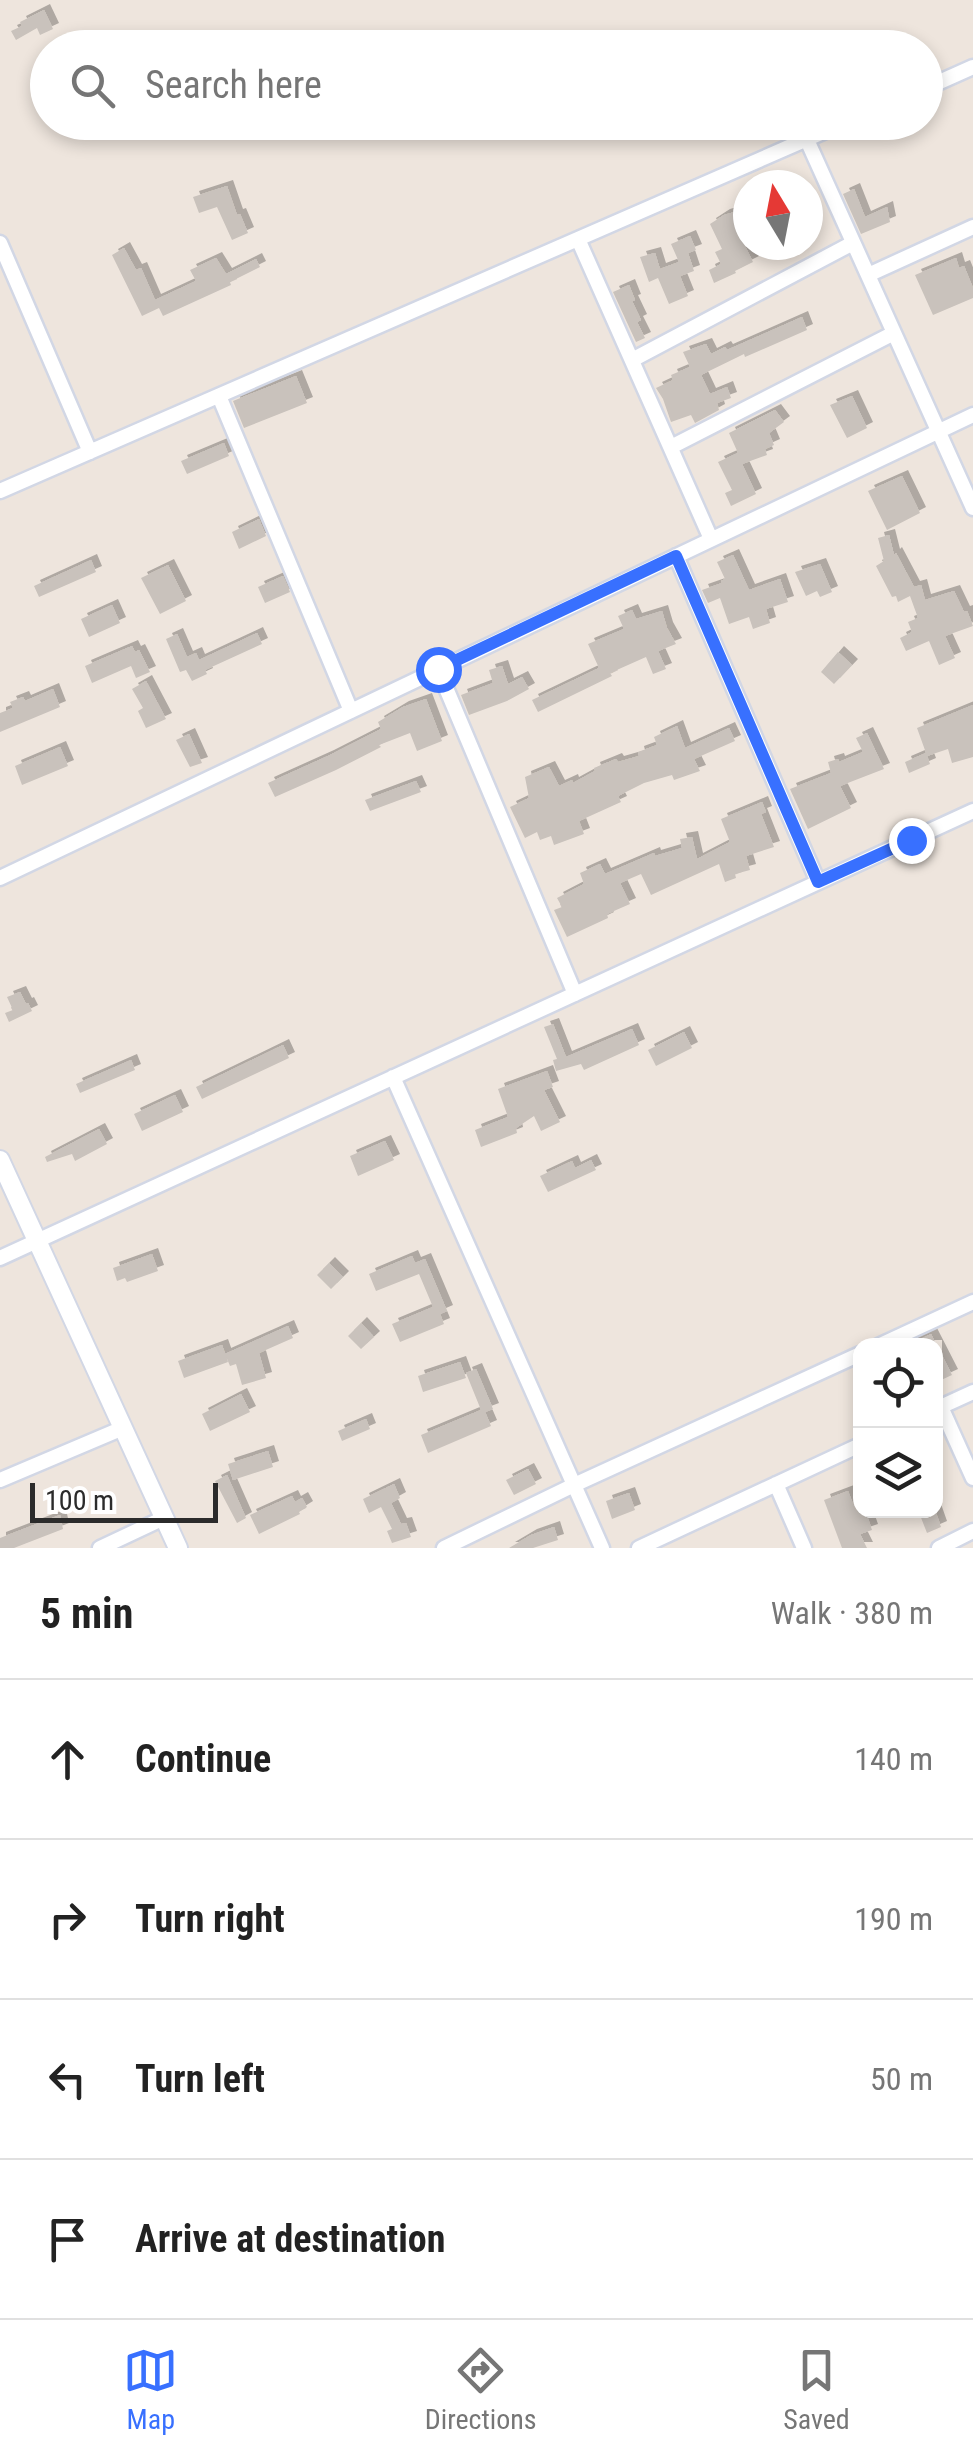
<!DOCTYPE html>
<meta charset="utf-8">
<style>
body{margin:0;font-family:"Roboto Condensed",sans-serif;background:#f2f2f2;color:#222}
.controls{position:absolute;right:30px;bottom:30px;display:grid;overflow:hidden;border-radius:20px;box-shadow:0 5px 15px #0003}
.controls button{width:90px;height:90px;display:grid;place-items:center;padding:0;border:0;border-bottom:2px solid #e0e0e0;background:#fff;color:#222;font:50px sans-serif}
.compass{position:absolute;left:733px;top:170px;width:90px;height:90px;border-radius:50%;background:#fff;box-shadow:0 5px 15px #0003;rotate:350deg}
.scale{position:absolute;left:30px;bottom:25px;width:188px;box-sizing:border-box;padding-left:10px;border:5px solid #2b2b2b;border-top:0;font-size:28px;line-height:35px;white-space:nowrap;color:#2b2b2b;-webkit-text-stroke:8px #fff;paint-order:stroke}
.stop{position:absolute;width:30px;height:30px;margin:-22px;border:8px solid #3870ff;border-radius:50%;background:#fff}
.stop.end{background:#3870ff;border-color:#fff;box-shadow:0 2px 10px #0008}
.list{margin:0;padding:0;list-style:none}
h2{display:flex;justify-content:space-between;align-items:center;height:130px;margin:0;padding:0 40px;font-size:42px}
h2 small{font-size:32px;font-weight:400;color:#767676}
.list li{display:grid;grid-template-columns:65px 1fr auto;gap:30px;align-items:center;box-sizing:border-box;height:160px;padding:0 40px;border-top:2px solid #e0e0e0}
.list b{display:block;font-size:38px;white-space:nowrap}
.list em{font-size:32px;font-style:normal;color:#767676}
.icon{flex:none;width:55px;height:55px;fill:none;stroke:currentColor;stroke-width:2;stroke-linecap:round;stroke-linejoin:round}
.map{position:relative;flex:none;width:973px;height:1548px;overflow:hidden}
.search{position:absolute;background:#fff;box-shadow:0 5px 15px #0003;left:30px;right:30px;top:30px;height:110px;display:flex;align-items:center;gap:25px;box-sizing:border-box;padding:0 35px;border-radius:55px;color:#767676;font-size:38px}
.sheet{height:770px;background:#fff}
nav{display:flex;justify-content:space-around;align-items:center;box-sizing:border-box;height:140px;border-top:2px solid #e0e0e0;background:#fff;font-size:28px;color:#767676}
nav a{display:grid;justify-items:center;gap:5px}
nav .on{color:#3870ff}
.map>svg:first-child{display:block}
.building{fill:#c9c2bc;filter:url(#shadow)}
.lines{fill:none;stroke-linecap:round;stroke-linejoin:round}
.minor-casing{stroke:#d2d7e5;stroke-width:19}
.tertiary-casing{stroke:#d2d7e5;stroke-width:22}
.minor{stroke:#fff;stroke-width:14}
.tertiary{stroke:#fff;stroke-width:18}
.route{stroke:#3870ff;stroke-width:12}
</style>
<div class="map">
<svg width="973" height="1548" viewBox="0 0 973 1548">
<defs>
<filter id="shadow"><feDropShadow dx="6" dy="-6" stdDeviation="0" flood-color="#0004"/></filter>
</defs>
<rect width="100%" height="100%" fill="#eee5dd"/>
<path class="building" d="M44,10L53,29L40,35L37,28L16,40L11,31L22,26L20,22Z
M227,186L237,215L240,214L248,233L232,240L217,207L199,213L193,197Z
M854,189L865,217L887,207L890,222L861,234L843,194Z
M748,208V242L744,244L753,262L735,271L736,273L714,283L709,270L721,264L715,252L722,249L710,224L724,215Z
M690,236L696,250L688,253L694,271L680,276L688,296L669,304L658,278L649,282L640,257L655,253L660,269L679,262L671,244Z
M124,248L136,270L141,268L155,300L196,281L190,270L216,258L226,274L256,259L260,267L230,282L231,285L163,316L159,308L142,316L112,255Z
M956,258L959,268L964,266L973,288V298L933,315L915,275Z
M629,285L635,300L632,301L641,320L637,322L645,338L636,342L613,292Z
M802,317L807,330L745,357L744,354L701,375L710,394L727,387L731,398L717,403L719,410L695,423L691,415L671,422L663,399L656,388L673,380L671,375L690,367L683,352L706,344L711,354L725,347L727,350Z
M296,376L307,403L244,428L233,401Z
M852,396L867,428L847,438L830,405Z
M775,410L784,422L769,433L774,445L765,449L767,455L742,464L756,494L731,506L725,493L732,490L718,462L738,453L729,433Z
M224,443L229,456L187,474L181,461Z
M902,476L920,513L887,530L868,491Z
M259,519L266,536L239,549L232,532Z
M889,535L894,555L896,553L914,587L921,585L925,600L954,591L964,612L967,611L973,626L945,636L955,658L939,665L929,641L906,651L900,638L912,632L908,622L918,618L910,596L898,602L896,596L892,597L876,566L884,561L878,538Z
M733,555L749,590L780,579L788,602L766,609L770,623L753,629L749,617L729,624L720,598L708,603L702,590L722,583L721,581L725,579L717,562Z
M91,560L96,572L39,597L34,586Z
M820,564L832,592L820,597L817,591L806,596L795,572Z
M168,565L186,601L160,614L141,578Z
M283,576L290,592L265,603L258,587Z
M112,605L120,623L89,637L81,619Z
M632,610L636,619L662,611L667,628L676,644L658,651L666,669L653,674L646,657L610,673L612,676L538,712L532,700L599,668L588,644L624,629L618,616Z
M257,633L262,644L205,670L207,674L192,681L186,670L180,672L166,639L177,634L187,657L196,653L199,660Z
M132,646L135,652L139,650L150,672L136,678L131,666L92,683L85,666Z
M838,652L852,665L834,684L821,672Z
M502,666L508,684L522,677L529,689L507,701L469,715L461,695L493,683L489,670Z
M146,681L166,719L146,728L138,711L143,708L132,689Z
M53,689L60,707L0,732V713L13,708L10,702L23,697L25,701Z
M426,699L442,741L417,751L410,733L379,745L381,747L336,770L275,797L268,783L328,756L381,729L378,722L403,707Z
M973,705V757L952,763L948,749L927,756L930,764L909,773L905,762L926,753L917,728Z
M677,726L685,748L729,728L735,741L694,759L700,771L674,780L672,775L644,783L618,796L621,802L579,821L584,834L554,845L551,836L540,840L537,832L525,838L510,807L529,798L525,777L549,767L559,786L572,780L573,783L595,771L594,768L616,759L618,762L639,756L638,752L657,745L654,737Z
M867,733L884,769L840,786L851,808L808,829L790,789L831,773L828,762L838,759L839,762L863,752L856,738Z
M189,734L202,763L190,767L176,740Z
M60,747L68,766L22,785L15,766Z
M416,781L421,792L370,811L365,800Z
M762,802L766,812L761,814L774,847L746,856L750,870L735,874L736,878L725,882L719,864L651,895L641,874L620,883L630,904L607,914L608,918L567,937L554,910L562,907L557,898L584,884L580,873L600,864L605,874L654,853L655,856L682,848L680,839L692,837L697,859L730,842L721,819Z
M20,992L26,1004L28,1003L32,1011L9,1022L5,1013L13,1010L7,997Z
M553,1024L566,1057L632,1029L639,1045L584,1070L581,1064L556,1071L553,1060L557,1059L544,1027Z
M684,1032L692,1048L656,1066L648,1050Z
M283,1045L289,1058L202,1099L196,1087Z
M131,1060L135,1070L80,1093L76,1084Z
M547,1071L553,1087L544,1090L560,1122L541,1131L534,1116L516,1128L517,1133L481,1147L475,1130L508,1117L498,1089Z
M175,1095L183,1112L142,1131L134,1114Z
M99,1129L107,1144L75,1161L72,1154L47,1162L45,1157Z
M385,1141L394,1160L358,1176L350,1156Z
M591,1160L596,1170L548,1192L540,1176L572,1161L575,1168Z
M152,1254L158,1271L127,1282L125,1278L117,1281L113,1268Z
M412,1256L415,1263L425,1259L447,1311L440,1314L444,1324L400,1342L392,1324L433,1307L419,1274L376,1291L369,1274Z
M329,1263L343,1277L331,1289L317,1275Z
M361,1323L374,1337L361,1349L348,1336Z
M288,1326L293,1338L259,1353L266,1378L242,1385L236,1364L230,1366L225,1354Z
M931,1334L952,1375L939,1381L936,1375V1346H906Z
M222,1345L228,1362L184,1378L178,1361Z
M460,1362L466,1378L423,1392L418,1376Z
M476,1369L493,1409L485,1412L491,1426L428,1453L421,1435L481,1410L466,1373Z
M241,1394L250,1412L210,1431L202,1414Z
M366,1419L370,1429L342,1441L338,1431Z
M268,1451L273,1467L233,1480L228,1464Z
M528,1469L536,1484L514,1495L506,1480Z
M227,1475L246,1518L237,1523L215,1481Z
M394,1484L400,1498L391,1503L401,1524L406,1523L411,1537L392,1543L387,1531L392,1529L381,1507L369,1513L363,1499Z
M848,1491L853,1504L860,1500V1510H865L872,1530L860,1534L867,1548H842L824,1500Z
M629,1493L635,1510L612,1519L606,1501Z
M292,1496L295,1502L302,1498L307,1507L299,1512L300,1514L259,1534L250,1515Z
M918,1510H935L941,1527L927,1533Z
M60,1515L63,1529L14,1548H0V1538Z
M554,1527L558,1540L533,1548H509L531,1535Z"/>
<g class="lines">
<defs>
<path id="minor" d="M926,88L973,67
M807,140L973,508
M578,239L711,539
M0,243L90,452
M868,275L973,227
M632,360L853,243
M219,396L351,711
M671,447L894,333
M0,491L846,122
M676,556L818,882
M438,669L575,994
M0,878L973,415
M393,1077L602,1548
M0,1258L973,811
M878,1346L973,1302
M941,1407L973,1478
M936,1409L973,1392
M0,1480L123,1428
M776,1484L804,1548
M100,1548L164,1518
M444,1548L574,1485L860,1354
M639,1548L860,1445
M939,1548L973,1531"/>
<path id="tertiary" d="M0,1160L178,1548"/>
</defs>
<use href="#minor" class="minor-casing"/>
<use href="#tertiary" class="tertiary-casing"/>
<use href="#minor" class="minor"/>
<use href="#tertiary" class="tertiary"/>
</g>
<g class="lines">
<path class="route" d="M438,669L676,556L818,882L911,840"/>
</g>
</svg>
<div class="controls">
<button><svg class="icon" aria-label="locate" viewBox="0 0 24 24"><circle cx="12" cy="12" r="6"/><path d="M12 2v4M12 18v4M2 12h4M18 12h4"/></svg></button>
<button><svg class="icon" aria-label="layers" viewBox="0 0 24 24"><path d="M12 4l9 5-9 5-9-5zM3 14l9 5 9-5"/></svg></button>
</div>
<svg class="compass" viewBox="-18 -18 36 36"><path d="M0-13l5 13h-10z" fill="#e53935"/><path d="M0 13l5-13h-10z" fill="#767676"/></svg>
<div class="scale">100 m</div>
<div class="stop" style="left:438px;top:669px"></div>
<div class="stop end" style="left:911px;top:840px"></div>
<div class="search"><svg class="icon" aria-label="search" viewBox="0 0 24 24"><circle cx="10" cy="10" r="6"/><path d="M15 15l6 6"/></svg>Search here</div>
</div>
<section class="sheet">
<h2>5 min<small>Walk · 380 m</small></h2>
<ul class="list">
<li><svg class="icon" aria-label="ahead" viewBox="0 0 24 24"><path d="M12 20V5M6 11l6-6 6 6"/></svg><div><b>Continue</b></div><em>140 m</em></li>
<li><svg class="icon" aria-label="right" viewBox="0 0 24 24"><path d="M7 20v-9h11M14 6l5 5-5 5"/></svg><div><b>Turn right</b></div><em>190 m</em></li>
<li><svg class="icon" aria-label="left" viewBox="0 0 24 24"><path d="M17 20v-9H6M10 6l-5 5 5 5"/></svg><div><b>Turn left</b></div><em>50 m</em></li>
<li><svg class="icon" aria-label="arrive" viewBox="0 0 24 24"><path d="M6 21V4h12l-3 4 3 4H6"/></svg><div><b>Arrive at destination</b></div></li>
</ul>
</section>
<nav>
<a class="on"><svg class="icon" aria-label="map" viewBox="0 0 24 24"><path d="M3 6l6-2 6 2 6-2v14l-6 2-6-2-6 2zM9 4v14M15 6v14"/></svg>Map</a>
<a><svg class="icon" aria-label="directions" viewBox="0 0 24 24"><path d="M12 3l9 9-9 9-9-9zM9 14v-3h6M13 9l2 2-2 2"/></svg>Directions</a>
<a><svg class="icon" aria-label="saved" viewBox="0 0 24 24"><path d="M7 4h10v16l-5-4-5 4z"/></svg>Saved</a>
</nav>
